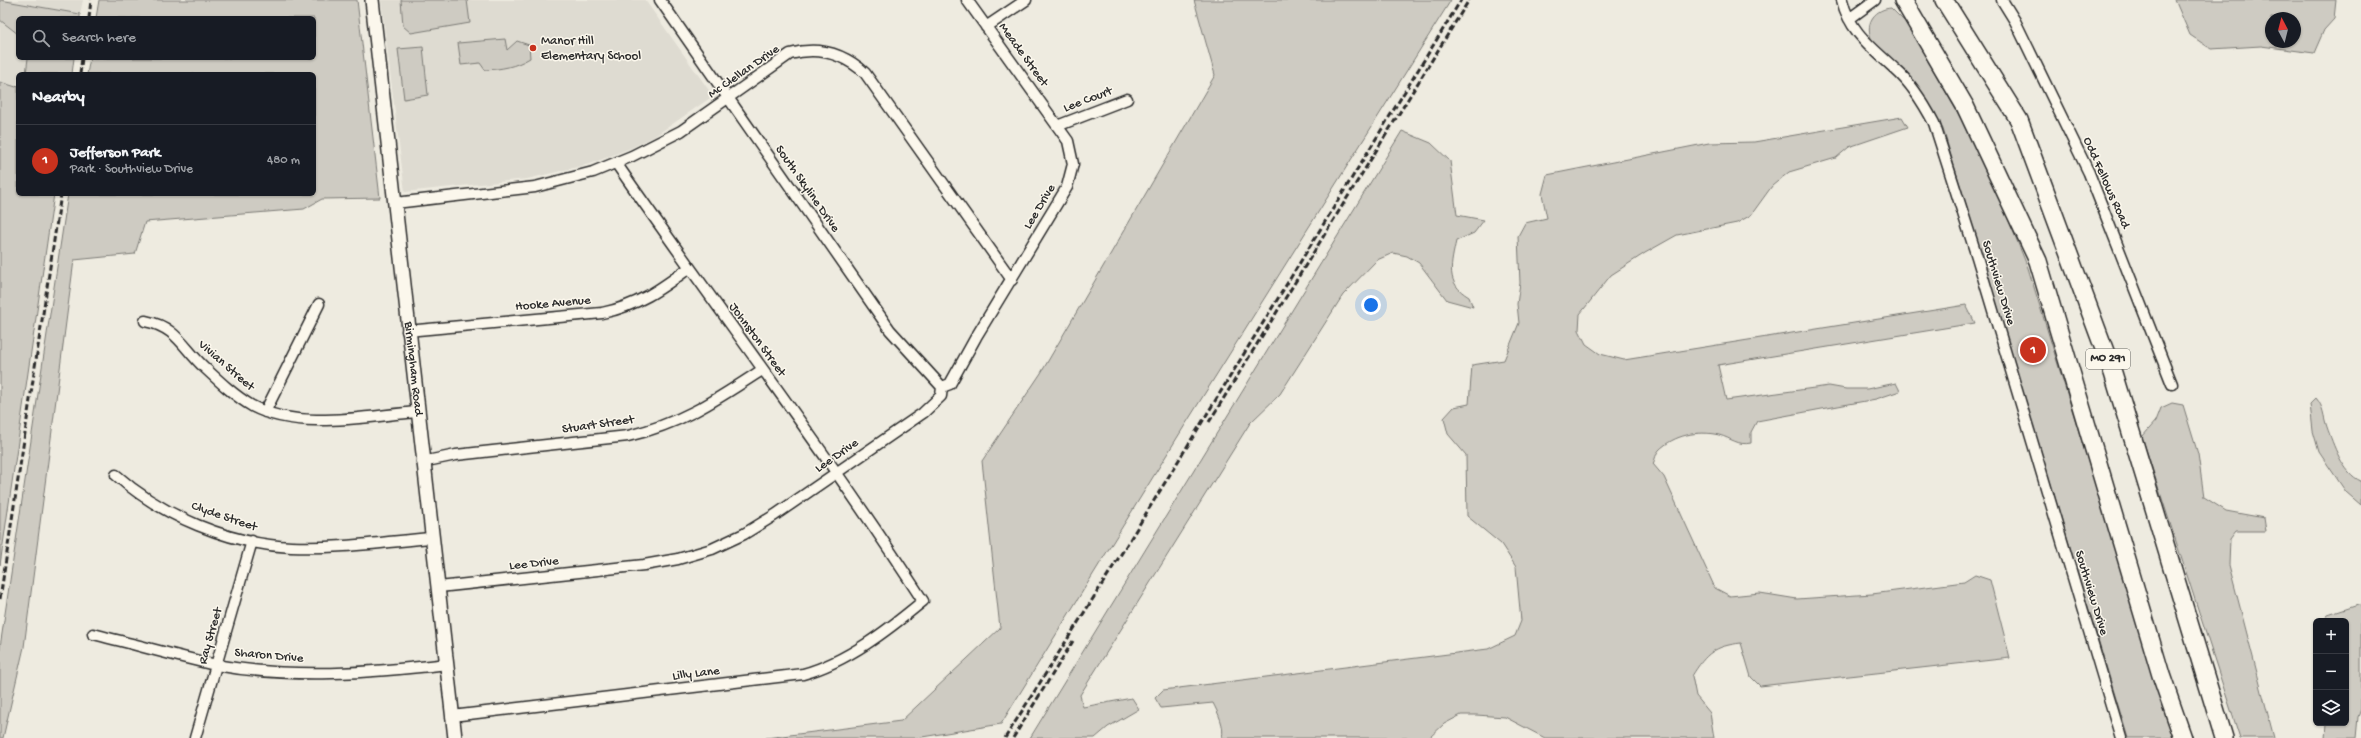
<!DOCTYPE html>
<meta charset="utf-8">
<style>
body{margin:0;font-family:"Gochi Hand",sans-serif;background:#20242c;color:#f1f3f6}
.controls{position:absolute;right:12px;bottom:12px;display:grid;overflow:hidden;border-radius:6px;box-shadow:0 1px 3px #0004}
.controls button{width:36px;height:36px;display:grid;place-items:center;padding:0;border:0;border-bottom:1px solid #363941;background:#171b24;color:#f1f3f6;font:20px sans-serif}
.compass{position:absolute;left:2265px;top:12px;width:36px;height:36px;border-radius:50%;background:#171b24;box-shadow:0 1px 3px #0004;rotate:353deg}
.you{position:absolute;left:1371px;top:305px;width:14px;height:14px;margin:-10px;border:3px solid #fff;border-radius:50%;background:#1a73e8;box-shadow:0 0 0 6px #1a73e833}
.badge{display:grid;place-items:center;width:26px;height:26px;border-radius:50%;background:#c8321e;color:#fff;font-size:13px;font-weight:700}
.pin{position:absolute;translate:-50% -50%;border:2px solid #fff;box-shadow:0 1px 4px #0006}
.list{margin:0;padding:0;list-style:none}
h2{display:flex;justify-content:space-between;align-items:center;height:52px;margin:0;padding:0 16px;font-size:17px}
h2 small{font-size:13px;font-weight:400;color:#9ea1a6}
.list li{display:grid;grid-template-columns:26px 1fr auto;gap:12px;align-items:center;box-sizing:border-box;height:72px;padding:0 16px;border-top:1px solid #363941}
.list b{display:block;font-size:15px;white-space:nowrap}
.list p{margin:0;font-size:13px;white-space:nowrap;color:#9ea1a6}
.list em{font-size:13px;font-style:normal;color:#9ea1a6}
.icon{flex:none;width:22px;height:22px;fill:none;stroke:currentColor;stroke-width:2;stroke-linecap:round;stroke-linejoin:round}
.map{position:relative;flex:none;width:2361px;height:738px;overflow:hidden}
.search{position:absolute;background:#171b24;box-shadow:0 1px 3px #0004;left:16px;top:16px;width:300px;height:44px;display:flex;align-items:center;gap:10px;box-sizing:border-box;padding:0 14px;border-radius:6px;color:#9ea1a6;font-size:15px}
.panel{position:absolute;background:#171b24;box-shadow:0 1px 3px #0004;left:16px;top:72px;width:300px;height:124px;border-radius:6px}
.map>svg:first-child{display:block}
.built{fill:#dedbd1}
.green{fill:#cecbc2;stroke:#7c7b76;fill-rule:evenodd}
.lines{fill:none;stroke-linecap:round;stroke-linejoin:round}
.minor-casing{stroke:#2b2b2b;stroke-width:13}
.tertiary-casing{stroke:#2b2b2b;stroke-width:16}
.trunk-casing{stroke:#2b2b2b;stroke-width:20}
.minor{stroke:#fbf7ec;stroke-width:10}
.tertiary{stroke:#fbf7ec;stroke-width:13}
.trunk{stroke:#fbf7ec;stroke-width:17}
.rail{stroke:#2b2b2b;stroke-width:3;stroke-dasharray:6 3;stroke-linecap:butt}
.poi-dot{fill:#c8321e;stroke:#fbf7ec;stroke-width:1.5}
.labels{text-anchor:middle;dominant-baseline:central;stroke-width:3;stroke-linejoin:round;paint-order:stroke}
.shield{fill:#fbf7ec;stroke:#696865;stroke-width:1}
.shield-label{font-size:12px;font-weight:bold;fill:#2b2b2b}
.poi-label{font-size:13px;fill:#2b2b2b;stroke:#fbf7ec;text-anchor:start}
.street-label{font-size:13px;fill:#2b2b2b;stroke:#fbf7ec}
</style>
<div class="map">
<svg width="2361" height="738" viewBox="0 0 2361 738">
<rect width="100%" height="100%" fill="#eeebe0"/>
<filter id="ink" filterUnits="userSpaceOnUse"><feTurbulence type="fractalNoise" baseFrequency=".025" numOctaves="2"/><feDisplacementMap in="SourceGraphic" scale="8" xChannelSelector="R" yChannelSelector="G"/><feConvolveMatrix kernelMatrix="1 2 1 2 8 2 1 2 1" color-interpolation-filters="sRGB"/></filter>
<g filter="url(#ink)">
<path class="built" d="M0,0H83L80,14Z
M381,0H645L713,96L655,136L631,148L590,164L527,179L405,192Z
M0,20L18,34V58H28L26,74H18L16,87L0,82Z"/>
<path class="green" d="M0,0L80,14V18H18V34L0,20Z
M99,0H357L380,198L322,199L304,209L145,222L135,254L74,260L24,647L3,738H0V647L68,194H314V74H87L90,58H314V18H96Z
M401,0H467L470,23L411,33L403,26Z
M1194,0H1451L1185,425L1001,724L916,738H766L901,721L1000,628L982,461L1041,373L1215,75Z
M2175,0H2336L2334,19L2324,30L2314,53L2261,46L2211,49L2190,35ZM2271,18H2295V42H2271Z
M1891,8L1906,23L1963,122L1997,191L2028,268L2174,738H2128L1943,129C1936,117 1930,102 1921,92C1913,82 1904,71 1895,62C1887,55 1875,47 1871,38C1865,21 1876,9 1891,8Z
M505,39L507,50L517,41L529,45L530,58C515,67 502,69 485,70L480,63L461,65L458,43Z
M423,47L428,95L404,99L398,49Z
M28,58H74L72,74H26Z
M0,82L16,87L18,85V194H54L0,565Z
M1902,117L1908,127L1849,147L1836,158L1789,172L1772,186L1751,215L1737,223L1677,235L1645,253L1611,275L1580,314L1579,330L1586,344L1600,354L1624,360L1966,305L1975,323L1718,365L1726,400L1829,386L1846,389H1867L1896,383L1900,391L1876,399L1757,421L1751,432V443C1738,446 1731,438 1719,435C1698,430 1674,435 1659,450C1656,453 1655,460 1653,464L1664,477L1715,588L1730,596L1760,593L1797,599L1872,594L1964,582L1975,575L1990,580L2010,658L1760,686L1751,677L1741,643C1715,646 1706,653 1692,676L1696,696L1710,713L1714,738H1545L1505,717L1476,715H1461L1444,724L1429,738H1222C1225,726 1218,713 1213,703L1161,708L1155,698L1163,690L1488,649L1515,636L1521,621L1516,567L1501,544L1467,516L1466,455L1448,434L1444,418L1454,407L1469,404L1472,365L1504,360L1519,323L1517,304L1520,283L1518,236L1525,223L1547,218L1542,194L1547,175L1709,143L1754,142Z
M1402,131L1431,143L1450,161L1457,215L1484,220L1474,233L1456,241C1451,265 1445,283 1469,297L1473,307L1447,300L1419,263L1407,256L1393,253L1377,260L1343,295L1280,394L1250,423L1080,695L1083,707L1132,698L1139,709L1108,727L1095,738H1030Z
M2316,398C2324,407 2323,416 2327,427C2333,444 2343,474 2361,481V505L2346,492L2319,452L2313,431L2310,404Z
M2172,403L2183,405L2198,454L2204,497L2226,511L2264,518L2266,531H2236L2230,539L2229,565L2274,738H2240L2142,437L2156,421L2161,408Z
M2361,604V709L2358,717L2356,738H2325L2326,723H2346V621H2323L2328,615Z"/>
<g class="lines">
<defs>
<path id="minor" d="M660,0L890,330L942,387
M1842,0C1850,33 1873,48 1896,70C1912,84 1924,104 1934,123L1977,257L2121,738
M2002,0L2015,21L2089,173L2172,384
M1849,19L1875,0
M986,27L1026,0
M1057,126L1127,99
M395,203L535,187L593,172L632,156L681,131L790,54C819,46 843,53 865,73L1012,280
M145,321C177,327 183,348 205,368C220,382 235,396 252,406C299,431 366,416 417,412
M407,331L602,313C637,306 661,289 689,268
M942,387L950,384L976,337L1067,187L1073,164L1068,141L967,0
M265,412L319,304
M422,462L456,455L628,436C683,423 716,400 762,370
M116,475C162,516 230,544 291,547C337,549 385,542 431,538
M439,587L644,565L678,559L712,549L744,534L775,515L923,413L941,396L942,387
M93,634C134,644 175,656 216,665C292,679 371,673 447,664
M452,716L803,674C847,662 888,630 923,601C826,451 717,309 616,163
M195,738L252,541"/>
<g id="tertiary">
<path id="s1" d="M372,0L455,738"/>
</g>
<path id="trunk" d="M1903,0L1965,106L2038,261L2161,675L2183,738
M1944,0L2019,120L2113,373L2224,738"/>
</defs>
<use href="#minor" class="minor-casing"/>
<use href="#tertiary" class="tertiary-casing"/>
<use href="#trunk" class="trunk-casing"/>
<use href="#minor" class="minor"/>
<use href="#tertiary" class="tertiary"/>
<use href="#trunk" class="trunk"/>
<path class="rail" d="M89,18L91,0
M80,74L82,58
M1209,422L1469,0
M0,599L61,194
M1005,738L1123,551L1461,0
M1013,738L1073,641"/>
</g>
</g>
<circle class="poi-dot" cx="533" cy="48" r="4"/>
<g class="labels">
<rect class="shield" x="2086" y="349" width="44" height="20" rx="3"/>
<g class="shield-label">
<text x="2108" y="359">MO 291</text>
</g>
<g class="poi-label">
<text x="541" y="41">Manor Hill<tspan x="541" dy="15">Elementary School</tspan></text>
</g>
<g class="street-label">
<text transform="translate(1023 55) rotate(54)">Meade Street</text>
<text transform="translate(744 72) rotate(-35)">Mc Clellan Drive</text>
<text transform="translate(1088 100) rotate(-21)">Lee Court</text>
<text transform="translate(2106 183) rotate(66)">Odd Fellows Road</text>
<text transform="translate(807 189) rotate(55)">South Skyline Drive</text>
<text transform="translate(1040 207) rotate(-59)">Lee Drive</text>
<text transform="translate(1998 283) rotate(73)">Southview Drive</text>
<text transform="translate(553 304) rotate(-5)">Hooke Avenue</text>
<text transform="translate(757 340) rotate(54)">Johnston Street</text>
<text transform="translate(226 366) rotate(41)">Vivian Street</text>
<text stroke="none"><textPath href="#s1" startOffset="371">Birmingham Road</textPath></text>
<text transform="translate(598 425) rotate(-8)">Stuart Street</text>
<text transform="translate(837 456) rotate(-35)">Lee Drive</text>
<text transform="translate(224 517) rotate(19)">Clyde Street</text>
<text transform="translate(534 564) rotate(-6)">Lee Drive</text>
<text transform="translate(2091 593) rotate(73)">Southview Drive</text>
<text transform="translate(211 636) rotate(-74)">Ray Street</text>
<text transform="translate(269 656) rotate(5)">Sharon Drive</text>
<text transform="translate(696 674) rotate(-7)">Lilly Lane</text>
</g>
</g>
</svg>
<div class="controls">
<button>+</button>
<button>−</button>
<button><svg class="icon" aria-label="layers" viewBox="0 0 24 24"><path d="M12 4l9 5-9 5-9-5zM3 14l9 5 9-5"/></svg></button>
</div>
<svg class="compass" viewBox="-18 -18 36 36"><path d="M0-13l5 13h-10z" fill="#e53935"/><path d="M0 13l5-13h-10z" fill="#9ea1a6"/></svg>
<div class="you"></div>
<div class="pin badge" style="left:2033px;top:350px">1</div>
<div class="search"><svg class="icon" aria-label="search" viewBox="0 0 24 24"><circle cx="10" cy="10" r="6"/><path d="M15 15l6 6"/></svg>Search here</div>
<section class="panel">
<h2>Nearby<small></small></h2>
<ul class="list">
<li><span class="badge">1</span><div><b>Jefferson Park</b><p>Park · Southview Drive</p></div><em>480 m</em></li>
</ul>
</section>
</div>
